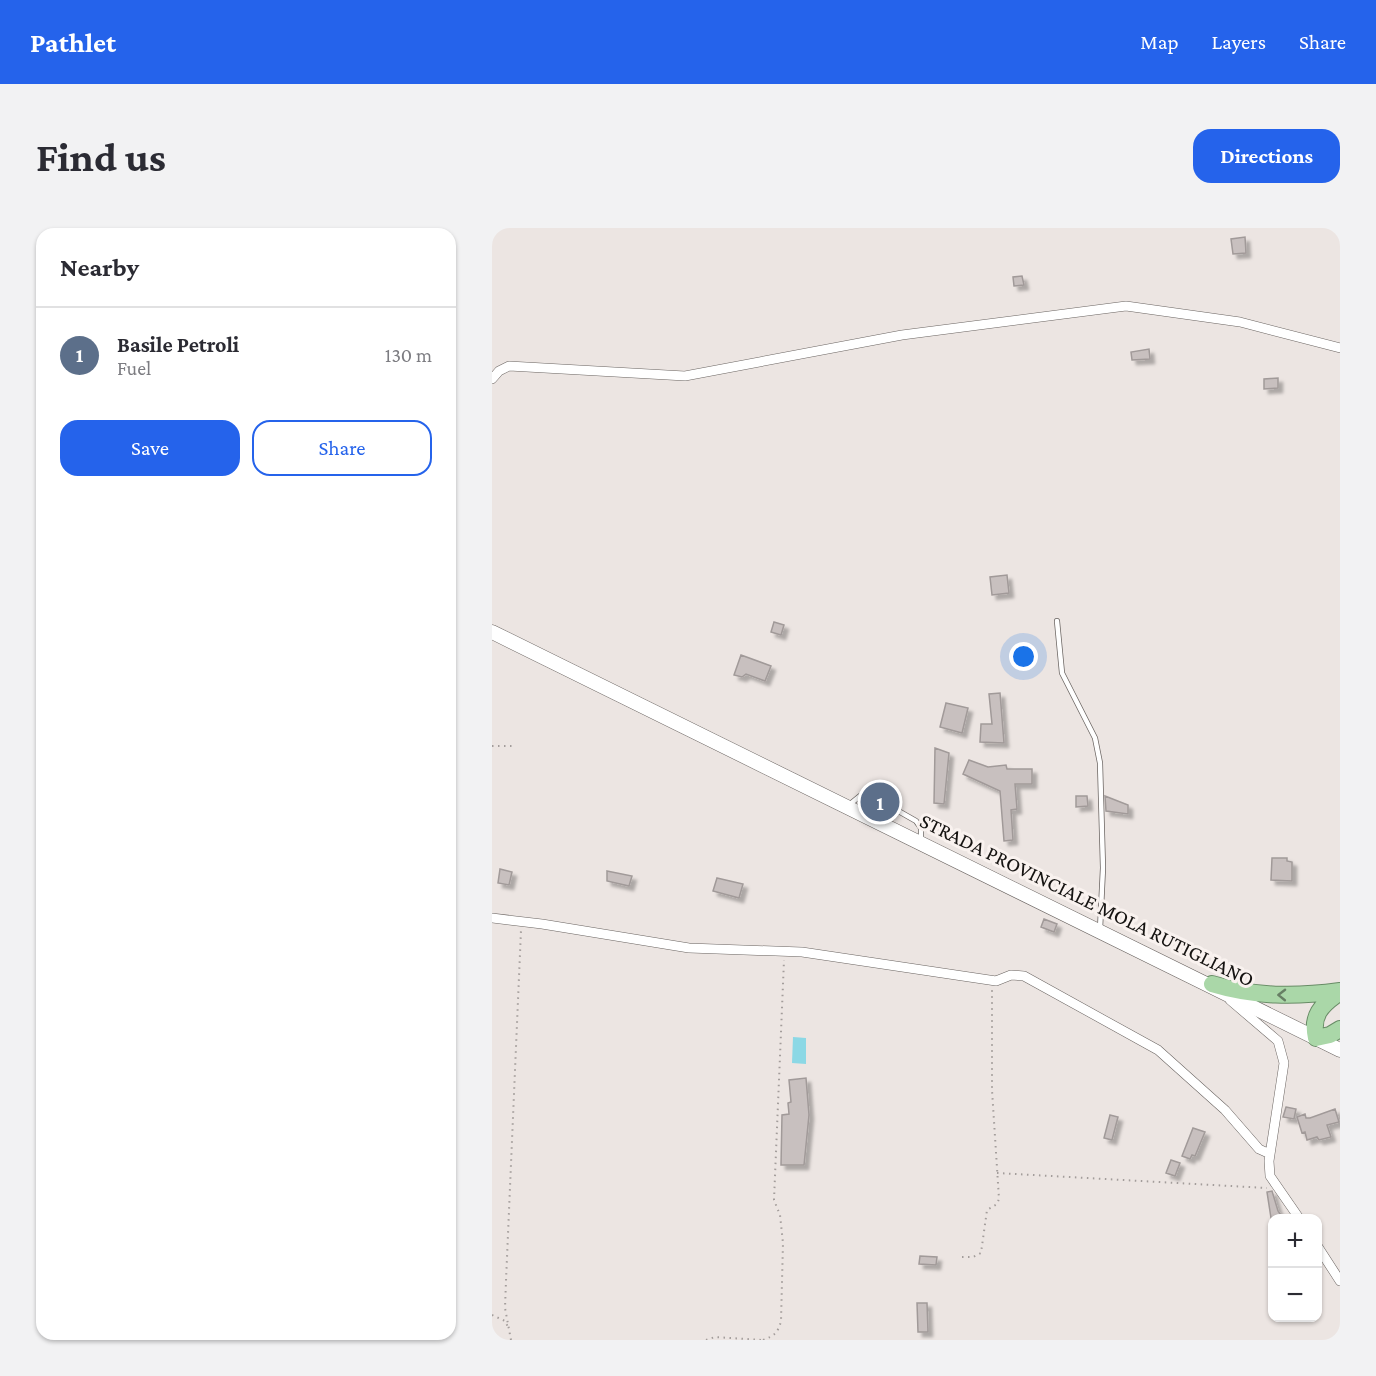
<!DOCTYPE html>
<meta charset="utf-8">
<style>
body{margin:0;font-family:"Crimson Pro",serif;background:#f2f2f3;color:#2b2b33}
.controls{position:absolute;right:18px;bottom:18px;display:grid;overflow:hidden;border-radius:12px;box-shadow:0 2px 4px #0004}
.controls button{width:54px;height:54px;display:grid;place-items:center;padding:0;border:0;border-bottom:2px solid #e1e1e2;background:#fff;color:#2b2b33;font:30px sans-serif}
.you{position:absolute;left:532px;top:429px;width:21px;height:21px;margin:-15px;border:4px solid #fff;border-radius:50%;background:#1a73e8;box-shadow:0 0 0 9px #1a73e833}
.badge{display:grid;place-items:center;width:39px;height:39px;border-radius:50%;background:#2563eb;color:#fff;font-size:20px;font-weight:700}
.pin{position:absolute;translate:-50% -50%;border:3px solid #fff;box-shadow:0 2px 6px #0006}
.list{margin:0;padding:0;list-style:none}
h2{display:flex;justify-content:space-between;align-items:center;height:78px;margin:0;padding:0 24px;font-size:26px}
h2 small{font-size:20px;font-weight:400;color:#7c7c81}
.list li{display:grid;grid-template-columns:39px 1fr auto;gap:18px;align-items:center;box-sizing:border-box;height:96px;padding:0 24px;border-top:2px solid #e1e1e2}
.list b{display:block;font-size:22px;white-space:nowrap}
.list p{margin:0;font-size:20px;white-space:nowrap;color:#7c7c81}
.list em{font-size:20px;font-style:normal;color:#7c7c81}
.actions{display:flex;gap:12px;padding:18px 24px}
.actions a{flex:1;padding:14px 0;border:2px solid #2563eb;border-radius:18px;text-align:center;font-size:21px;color:#2563eb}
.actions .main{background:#2563eb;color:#fff}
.map{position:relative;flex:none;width:848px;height:1112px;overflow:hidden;border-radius:18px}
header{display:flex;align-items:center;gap:36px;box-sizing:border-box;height:84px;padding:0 30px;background:#2563eb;color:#fff}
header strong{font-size:28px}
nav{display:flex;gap:33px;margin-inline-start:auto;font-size:21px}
.intro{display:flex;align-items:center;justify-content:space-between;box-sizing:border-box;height:144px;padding:0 36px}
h1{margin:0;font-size:42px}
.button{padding:15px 27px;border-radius:18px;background:#2563eb;color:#fff;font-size:21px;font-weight:700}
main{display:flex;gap:36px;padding:0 36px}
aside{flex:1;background:#fff;border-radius:18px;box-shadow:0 2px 4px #0004}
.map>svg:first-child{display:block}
.water{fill:#8cd8e5}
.building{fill:#c8c0bf;stroke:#a19a99;stroke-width:1.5;filter:url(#shadow)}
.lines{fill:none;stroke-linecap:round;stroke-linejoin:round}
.service-casing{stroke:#6a6461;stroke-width:6}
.minor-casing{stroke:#6a6461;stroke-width:10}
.secondary-casing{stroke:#6a6461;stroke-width:15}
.trunk-casing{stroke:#688c66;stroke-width:18}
.path{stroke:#a39d9b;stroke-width:2;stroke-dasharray:1.5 4.5;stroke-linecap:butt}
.service{stroke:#fff;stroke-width:4.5}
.minor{stroke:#fff;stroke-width:9}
.secondary{stroke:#fff;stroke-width:14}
.trunk{stroke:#aad7a8;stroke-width:16}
.oneway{stroke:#677f64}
.labels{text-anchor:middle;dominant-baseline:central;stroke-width:6;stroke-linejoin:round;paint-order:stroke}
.street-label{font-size:21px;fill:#151311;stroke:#f9f2ef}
</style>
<header>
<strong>Pathlet</strong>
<nav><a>Map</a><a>Layers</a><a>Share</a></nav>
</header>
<div class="intro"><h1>Find us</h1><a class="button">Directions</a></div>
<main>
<aside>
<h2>Nearby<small></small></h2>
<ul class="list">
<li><span class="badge" style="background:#5c6f8a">1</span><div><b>Basile Petroli</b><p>Fuel</p></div><em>130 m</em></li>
</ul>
<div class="actions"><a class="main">Save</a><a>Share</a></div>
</aside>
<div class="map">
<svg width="848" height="1112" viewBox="0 0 848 1112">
<defs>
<filter id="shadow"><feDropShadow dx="4.5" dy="4.5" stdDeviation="1.5" flood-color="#0004"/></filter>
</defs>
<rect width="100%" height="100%" fill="#ece5e2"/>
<path class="water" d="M301,809L314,810V836L300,835Z"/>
<path class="building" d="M753,9L754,25L741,26L739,11Z
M530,48L532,57L522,58L521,49Z
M657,121L658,131L640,132L639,124Z
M786,150V160L772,161V151Z
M515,347L517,365L500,367L498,349Z
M282,394L292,397L289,407L279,404Z
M249,427L279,438L273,453L254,446L250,449L242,447Z
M508,465L512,515L488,514L489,496H500L497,466Z
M454,475L476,480L470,505L448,499Z
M443,520L457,525L452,576L442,575Z
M477,532L496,539L514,537L515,541H540V556H523L525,581L519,582L521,612L512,613L508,563L471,546Z
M584,568H595L596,578L584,579Z
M613,568L636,577V586L614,583Z
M780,630H795V633L800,634V653L779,652Z
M8,641L20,644L17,657L6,655Z
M115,643L140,648L137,658L115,653Z
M225,650L251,656L247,670L221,663Z
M552,691L565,696L562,704L549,699Z
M314,850L317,887L312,937H289L290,887L297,886L296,875L299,874L297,852Z
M794,879L804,881L802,891L791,889Z
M843,881L847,894L835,897L839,909L827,912L825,909L815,912L813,904L810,905L805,889L813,886L814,890H818Z
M618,887L626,889L620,912L612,910Z
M701,900L713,904L703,928L700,927L698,931L690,928Z
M679,932L688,935L683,948L674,945Z
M780,963L786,983L791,990H779L775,964Z
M428,1028L445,1029L444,1037L427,1036Z
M425,1075H435L436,1104H426Z"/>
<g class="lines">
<defs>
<path id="service" d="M565,393L570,445L603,510L608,535L611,640L608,701
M357,577L368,568H380L424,593L429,600V613"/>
<path id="minor" d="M0,151L7,143L17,138L193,148L410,107L634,78L748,94L848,120
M0,690L50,696L197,720L310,724L504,753L519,747L532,748L666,822L733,882L767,921L778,926
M738,772L786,813L792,835L777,933L778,948L807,990
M826,1019L848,1053"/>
<path id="secondary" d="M0,404L848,822"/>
<path id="trunk" d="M720,756C763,769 804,769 848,763
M847,765C829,777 819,788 824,810L838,807L848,801"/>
</defs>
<use href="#service" class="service-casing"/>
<use href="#minor" class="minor-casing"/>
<use href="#secondary" class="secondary-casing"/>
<use href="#trunk" class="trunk-casing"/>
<path class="path" d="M0,518H21
M505,945L775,960
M470,1029H481L489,1025L495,982L505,976L507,971L500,862V761
M0,1087L13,1093L16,1099
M19,1112L13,1080L14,1053L29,702
M214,1112L223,1109L270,1112
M271,1112C282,1108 286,1105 289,1093L291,1015L288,987L282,972L292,732"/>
<use href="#service" class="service"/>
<use href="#minor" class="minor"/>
<use href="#secondary" class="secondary"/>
<use href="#trunk" class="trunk"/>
</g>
<defs><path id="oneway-chevron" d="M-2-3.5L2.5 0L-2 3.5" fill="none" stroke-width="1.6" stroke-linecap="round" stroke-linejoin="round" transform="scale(1.5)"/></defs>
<use class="oneway" href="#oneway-chevron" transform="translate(790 767) rotate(-179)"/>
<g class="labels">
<g class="street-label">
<text transform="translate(595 672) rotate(26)">STRADA PROVINCIALE MOLA RUTIGLIANO</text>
</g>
</g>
</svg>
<div class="controls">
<button>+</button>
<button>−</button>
</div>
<div class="you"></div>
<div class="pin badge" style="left:388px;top:574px;background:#5c6f8a">1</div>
</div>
</main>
